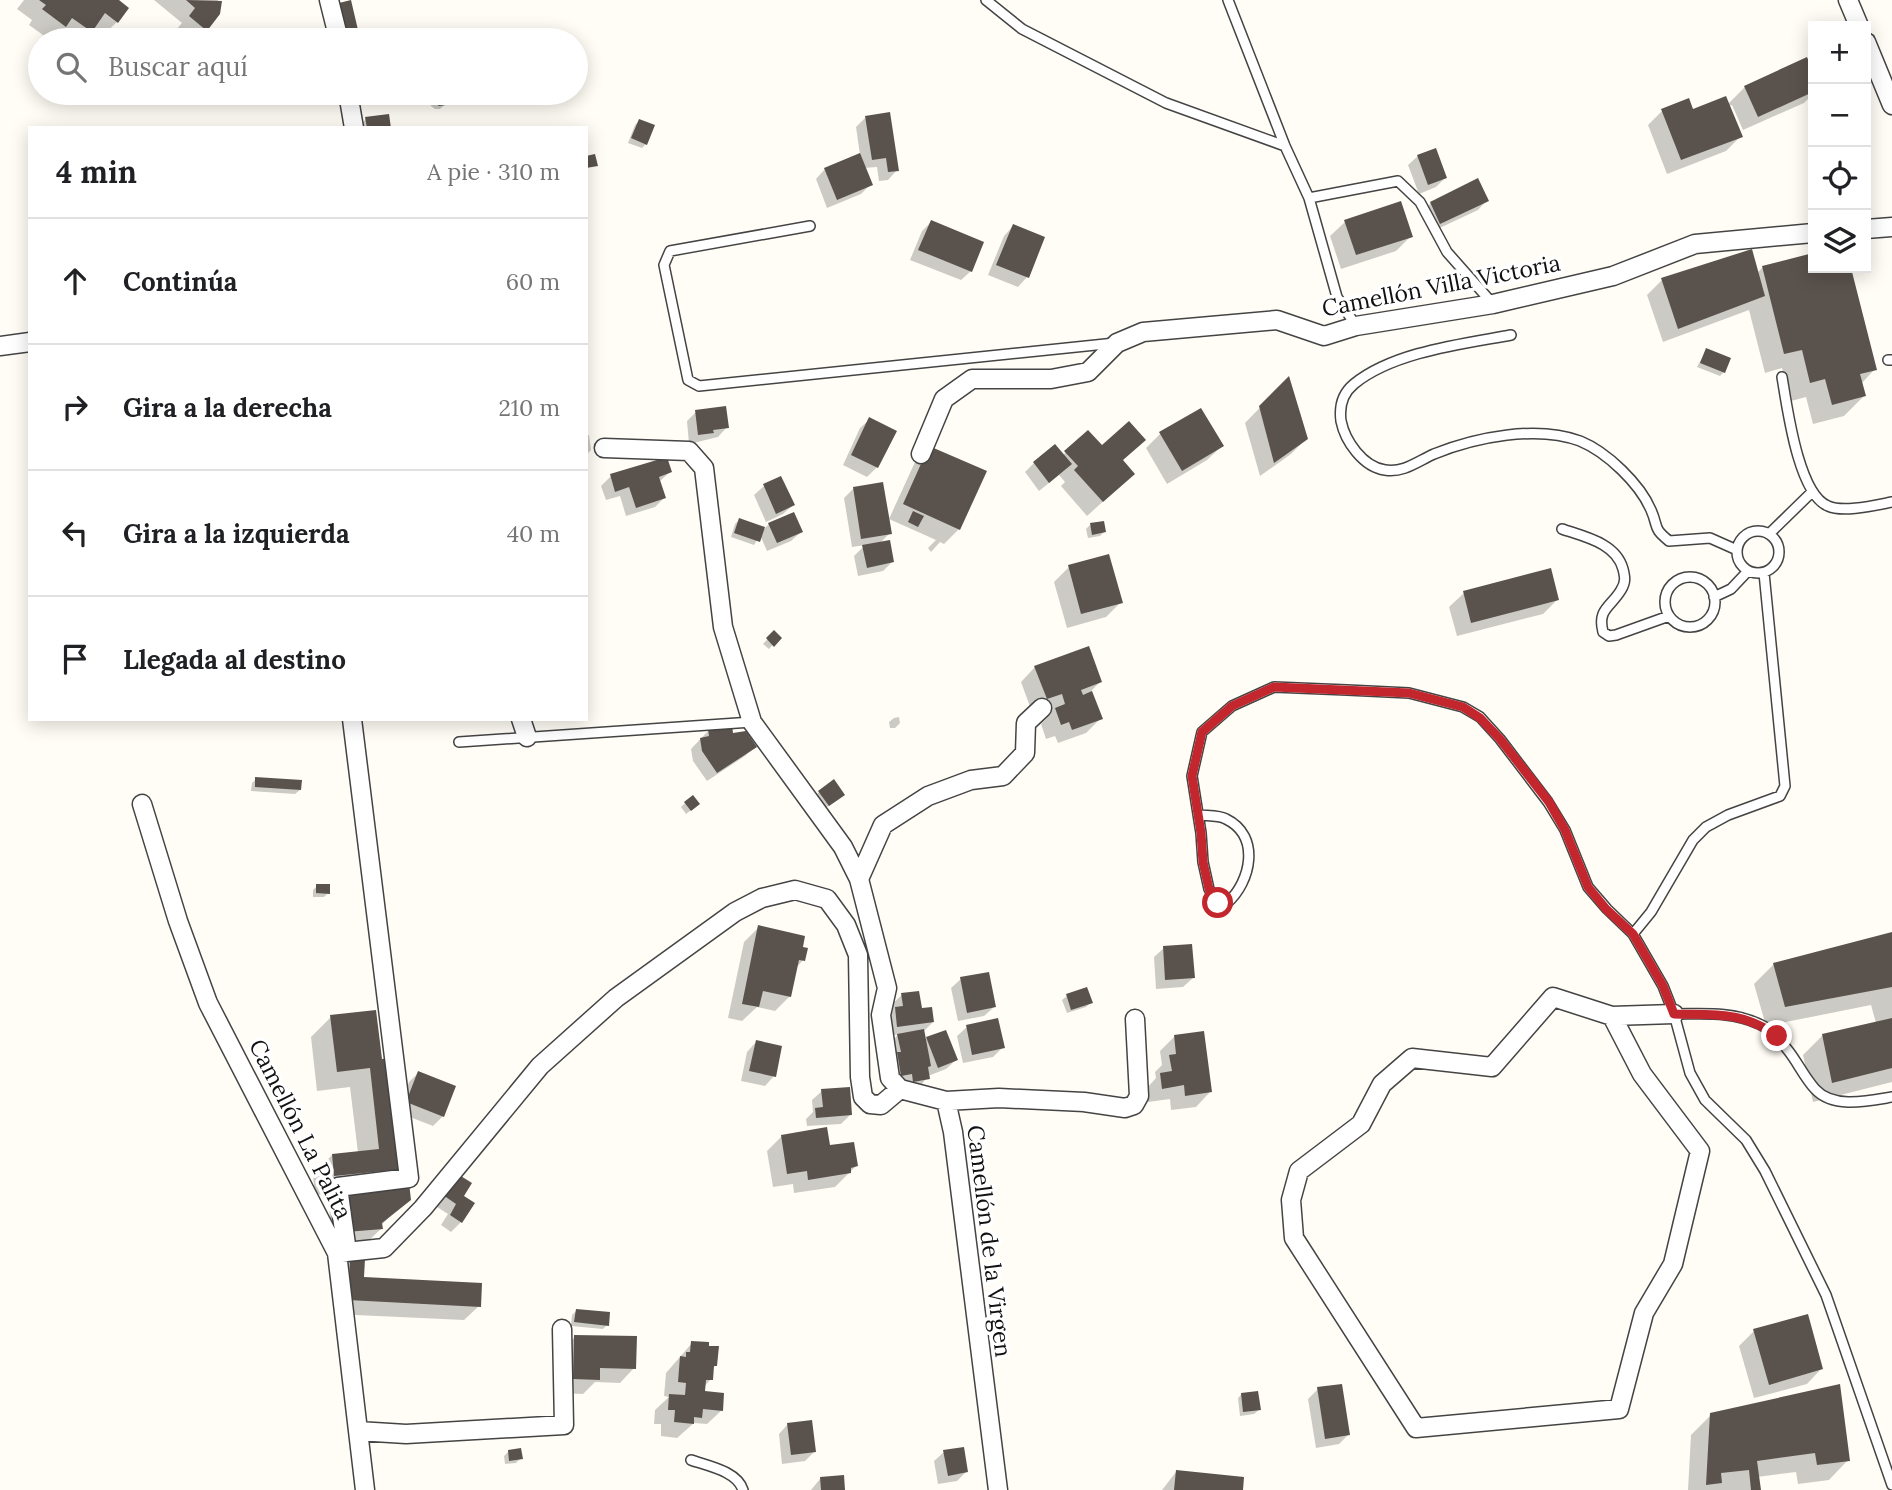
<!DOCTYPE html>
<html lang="es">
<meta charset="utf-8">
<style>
body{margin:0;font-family:Lora,serif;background:#f2f2f2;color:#202124}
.controls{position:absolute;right:21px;top:21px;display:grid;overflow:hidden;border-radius:0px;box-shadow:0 4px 18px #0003}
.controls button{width:63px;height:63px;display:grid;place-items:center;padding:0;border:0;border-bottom:2px solid #e0e0e0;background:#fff;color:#202124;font:35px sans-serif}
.stop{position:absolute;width:21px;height:21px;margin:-16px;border:5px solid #c4262e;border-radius:50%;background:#fff}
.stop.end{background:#c4262e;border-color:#fff;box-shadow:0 2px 7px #0008}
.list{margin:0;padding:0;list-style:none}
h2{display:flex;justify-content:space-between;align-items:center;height:91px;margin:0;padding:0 28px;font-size:30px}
h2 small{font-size:23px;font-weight:400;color:#757577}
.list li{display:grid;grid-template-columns:46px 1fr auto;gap:21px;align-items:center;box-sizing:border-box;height:126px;padding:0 28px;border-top:2px solid #e0e0e0}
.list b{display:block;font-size:26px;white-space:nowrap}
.list em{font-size:23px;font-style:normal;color:#757577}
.icon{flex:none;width:38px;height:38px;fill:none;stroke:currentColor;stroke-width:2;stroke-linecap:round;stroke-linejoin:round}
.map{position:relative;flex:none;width:1892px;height:1490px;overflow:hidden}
.search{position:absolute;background:#fff;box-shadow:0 4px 18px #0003;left:28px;top:28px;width:560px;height:77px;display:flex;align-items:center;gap:18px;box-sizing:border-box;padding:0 24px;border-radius:38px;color:#757577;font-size:26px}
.panel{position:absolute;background:#fff;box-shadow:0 4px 18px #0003;left:28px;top:126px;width:560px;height:595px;border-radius:0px}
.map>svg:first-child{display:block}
.shadow{fill:#0003}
.building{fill:#5a524d}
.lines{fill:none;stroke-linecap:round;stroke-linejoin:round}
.lane-casing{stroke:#444;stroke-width:12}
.street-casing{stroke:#444;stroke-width:21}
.lane{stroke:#fff;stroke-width:9}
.street{stroke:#fff;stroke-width:18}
.route{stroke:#c4262e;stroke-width:9}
.labels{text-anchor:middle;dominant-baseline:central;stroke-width:7;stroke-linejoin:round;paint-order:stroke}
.street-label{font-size:23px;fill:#111;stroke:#fff}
</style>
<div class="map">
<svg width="1892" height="1490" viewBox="0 0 1892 1490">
<rect width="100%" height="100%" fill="#fffdf5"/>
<path class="shadow" d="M24,0H116L117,22L102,36L92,29L81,40H69L58,32L50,40L29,25L32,20L17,9Z
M154,0H217L220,2L205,29L194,40H186L175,31L182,23Z
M340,4L357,30L352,34L343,36L336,9Z
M1806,60L1813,76V94L1804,103L1743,130L1732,105L1729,106L1741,136L1726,151L1667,174L1648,125L1662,111H1692L1728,104L1745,87Z
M435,93H449V100L440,109H435L431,106L430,98Z
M865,118L897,170L888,180L879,181L877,167L864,168L870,185L861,194L827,208L816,179L825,169L860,155L856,127Z
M366,119L389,128H358Z
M639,121L646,144L642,148L628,143L635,125Z
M1418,156L1445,178L1436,187L1419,194L1408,165Z
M1487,200L1478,210L1431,232L1421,213L1431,203Z
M931,222L971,271L961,280L910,260L922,231Z
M1345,222L1411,236L1396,251L1341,269L1330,236Z
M1013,226L1043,238L1027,277L1018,287L988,275L1004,236Z
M1813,255V268H1849L1875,369L1861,384L1864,396L1844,416L1813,424L1806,397L1791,401L1782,368L1765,373L1749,310L1663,342L1647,295L1662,280L1757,273L1762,268Z
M1706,350L1724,372L1720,376L1697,367Z
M1288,379L1306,439L1291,454L1260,476L1245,423Z
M696,412L727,427L718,437L689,444L687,421Z
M870,419L895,431L877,467L867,477L843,465L860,428Z
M1088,432L1101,448L1122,461L1118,488L1087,516L1061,486L1065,482L1059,475L1039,491L1025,472L1034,463L1063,455Z
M1160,434L1222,446L1207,460L1167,484L1146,448Z
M586,435H589L591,450L586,455Z
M929,448L959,529L944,544L940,542L931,552L928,548L936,540L889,519L915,462Z
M670,472L659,482L664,498L655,507L626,516L620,496L606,500L601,486L611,476Z
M781,478L793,505L783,514L766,522L754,495L764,486Z
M854,488L890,533L879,544L892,562L883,571L858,576L854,556L865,545L852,547L844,498Z
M739,520L764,529L769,524L801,532L791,541L767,551L760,535L754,545L731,537L735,524Z
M1090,525L1104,532L1100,536L1088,538L1086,529Z
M1069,567L1121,602L1106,617L1067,628L1054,582Z
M1464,593L1557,600L1543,614L1457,636L1449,607Z
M774,632L779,638L769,649L763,644Z
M1035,667L1100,682L1091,691L1101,718L1086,733L1058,743L1055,736L1046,739L1041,724L1050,715L1047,707L1032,712L1021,682Z
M899,717L900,723L895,728H890L889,722L894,718Z
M709,730L732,735L755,746L745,756L707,781L693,761L691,749Z
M256,779L300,790L295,794L251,791L252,783Z
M819,792L839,799L824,809L815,796Z
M685,803L694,808L686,814L681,807Z
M317,886L328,893L324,897H313V890Z
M759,927L801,949L803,960L796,968L790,996L775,1011L757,1007L742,1021L728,1018L744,942Z
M1892,934V1082L1813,1102L1803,1055L1823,1035L1876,1023L1871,1005L1766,1026L1754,984L1774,964Z
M1164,948L1193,978L1183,987L1156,989L1154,957Z
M961,979L994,1007L984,1016L958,1021L951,988Z
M902,995L933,1022L923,1032L924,1041L927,1038L956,1060L946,1069L928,1076L919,1088L892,1085L888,1045L899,1034L888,1036L886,1018L893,1011L892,1004Z
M1067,996L1091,1002L1086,1007L1067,1013L1062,1000Z
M331,1017L380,1061L401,1168L382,1187L409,1199L381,1225V1229L366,1243L332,1246L329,1205L341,1192L315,1195L313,1175L332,1155L358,1153L350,1087L317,1091L311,1037Z
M967,1027L1003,1047L993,1057L963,1063L957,1036Z
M1174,1037L1210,1092L1196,1107L1171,1110L1170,1099L1148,1102L1146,1089L1156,1078L1155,1072L1162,1065L1160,1051Z
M756,1042L774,1076L765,1086L741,1081L747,1052Z
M418,1073L443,1116L433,1126L397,1112L409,1082Z
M822,1091L850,1115L841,1124L807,1126L806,1119L813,1112L812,1100Z
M782,1136L828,1147L856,1166L835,1187L794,1193L793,1184L773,1187L767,1151Z
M447,1185L473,1204L461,1222L451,1232L441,1225L448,1214L434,1205Z
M350,1260L362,1279L479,1306L464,1320L334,1314L336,1275Z
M576,1311L607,1325L603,1329L571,1326L572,1315Z
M1754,1331L1821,1369L1807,1384L1754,1398L1739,1346Z
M575,1337L634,1368L620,1383L595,1382L583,1394L559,1393L560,1351Z
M692,1343L716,1365L712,1369L711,1379L704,1387V1392L722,1410L707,1424L694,1423L677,1438L661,1436V1424H654L655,1410L669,1397L664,1396L666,1373Z
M1318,1389L1348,1435L1339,1444L1316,1448L1308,1399Z
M1242,1394L1259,1410L1254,1414L1240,1416L1238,1398Z
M1711,1415L1848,1460L1829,1480L1798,1484L1796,1472L1757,1477L1759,1490H1688L1691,1435Z
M788,1424L814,1452L805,1461L782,1464L779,1434Z
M509,1451L521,1458L516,1463L505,1464L504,1456Z
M944,1452L967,1471L957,1481L938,1484L934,1461Z
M1176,1472L1241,1490H1162Z
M820,1479L844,1490H811Z"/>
<path class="building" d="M39,0H119L129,8L118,23L105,13L92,32L72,18L66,27L42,9L46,5Z
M186,0L222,1L220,14L207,31L189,16L195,8Z
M351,0L358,30L347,33L339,3Z
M1807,57L1813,72V92L1758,117L1744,86Z
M433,93H451V101L446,105L439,106L434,102Z
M1726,96L1743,137L1681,160L1661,109L1689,98L1693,109Z
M890,112L899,171L888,172L886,158L872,160L865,116Z
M389,114L391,128H367L365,117Z
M639,119L655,125L647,145L631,138Z
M1436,148L1447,178L1428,185L1417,155Z
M860,153L873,185L837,200L824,168Z
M595,154L598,166L586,168V156Z
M1478,178L1489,201L1440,224L1430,202Z
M1401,201L1413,237L1356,255L1344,220Z
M931,220L984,242L972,272L918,250Z
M1013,224L1045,237L1029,278L996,265Z
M1752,249L1765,296L1678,329L1661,278Z
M1813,253V268H1851L1877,370L1860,374L1866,396L1832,405L1825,379L1810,383L1802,350L1784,354L1762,266Z
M1706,348L1731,358L1725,373L1700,363Z
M1289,376L1308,439L1274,463L1259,406Z
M726,406L729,428L713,430L714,433L698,435L695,410Z
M1201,408L1224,446L1182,471L1159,432Z
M869,417L897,431L878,468L851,455Z
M1129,421L1146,440L1123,460L1135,474L1103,502L1074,470L1078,466L1064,451L1088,430L1102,445Z
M1055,444L1072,464L1049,483L1033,462Z
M929,446L987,471L960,530L903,504Z
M667,457L672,472L659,477L666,498L636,508L629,487L615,492L610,474Z
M781,476L795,505L776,514L763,484Z
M883,482L892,534L861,539L853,487Z
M913,511L924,516L918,527L908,522Z
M794,512L803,532L777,543L768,523Z
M739,518L765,527L760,542L734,533Z
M1104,521L1106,532L1092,535L1090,523Z
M890,540L894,562L867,568L862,545Z
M1109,554L1123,603L1081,614L1068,565Z
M1551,568L1559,600L1471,623L1463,591Z
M774,630L782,638L774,647L766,638Z
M1089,646L1102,682L1081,690L1083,695L1092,691L1103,719L1072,730L1069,722L1061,725L1055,708L1065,704L1062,694L1047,699L1034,666Z
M732,725L733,733L746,731L757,747L717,773L702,751L700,738L709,736L708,729Z
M255,777L302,780L301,790L255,787Z
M834,779L845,795L829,806L818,791Z
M693,795L700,804L691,811L684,802Z
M316,884H330V894L316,893Z
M758,925L805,936L803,947L808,948L805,961L799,960L791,997L763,991L759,1007L742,1004Z
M1892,932V987L1785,1007L1773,963Z
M1192,944L1195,978L1165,980L1163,946Z
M989,972L996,1007L967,1013L960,977Z
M1087,987L1093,1003L1071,1010L1066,994Z
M919,991L922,1008L932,1007L934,1022L897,1027L895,1007L903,1006L901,993Z
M376,1010L382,1059L390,1058L403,1169L334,1176L332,1154L379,1149L370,1068L337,1072L330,1015Z
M998,1018L1005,1048L972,1055L966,1025Z
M1892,1018V1068L1832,1083L1822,1034Z
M924,1029L931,1066L928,1067L930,1079L913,1082L912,1074L901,1076L897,1052H901L897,1034Z
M946,1030L958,1060L938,1068L926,1037Z
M1204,1031L1212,1092L1185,1096L1184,1085L1162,1089L1160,1073L1172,1071L1169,1055L1176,1054L1174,1035Z
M756,1040L782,1046L776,1077L749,1071Z
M418,1071L456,1086L444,1117L406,1102Z
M850,1087L852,1115L816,1118L815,1108L823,1107L821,1089Z
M827,1127L830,1145L854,1142L858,1166L851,1168V1173L808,1180L807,1171L787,1174L781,1135Z
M456,1173L472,1183L464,1196L475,1203L462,1223L450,1215L456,1204L443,1195Z
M409,1183L411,1200L382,1223L383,1229L346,1232L343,1188Z
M350,1259H365L364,1277L482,1283L481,1307L348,1300Z
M576,1309L610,1312L609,1326L574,1322Z
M1808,1314L1823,1369L1769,1385L1753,1329Z
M574,1335L637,1336L636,1369L600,1368V1380L573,1379Z
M691,1341L709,1342V1346H719L717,1366H714L713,1380H706L705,1391L724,1393L723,1411L703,1409L702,1418L694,1417V1424L674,1422L675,1410H668L669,1394L685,1395L686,1383L678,1382L680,1356L686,1357V1352H690Z
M1342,1384L1350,1435L1325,1439L1317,1387Z
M1840,1384L1850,1461L1817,1465L1815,1453L1757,1461L1761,1490H1751L1749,1470L1721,1473L1722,1483L1706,1485L1710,1413Z
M1258,1391L1261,1410L1243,1412L1241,1393Z
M812,1420L816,1452L791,1455L787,1423Z
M964,1447L968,1472L948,1476L943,1450Z
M521,1448L523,1459L509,1461L508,1450Z
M1176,1470L1244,1477L1243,1490H1174Z
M844,1475L845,1490H821L820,1477Z"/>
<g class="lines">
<defs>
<path id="lane" d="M986,0L1022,29L1166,103L1285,146
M1228,0L1285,146L1309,198L1337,297L1356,326
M1309,198L1398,181L1420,202L1447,252L1493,304
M810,226L670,251L664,265L688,380L699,386L1115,343
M1511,335C1462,344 1393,352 1354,384C1343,393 1339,406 1341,421C1345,441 1363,467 1385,470C1404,473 1418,461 1434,454C1476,437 1537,425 1580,441C1607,452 1640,484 1651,510C1659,528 1652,527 1669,541L1710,538L1737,550
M1888,360H1892
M1782,377C1787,406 1798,494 1828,506C1843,513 1876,505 1892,502
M1562,529C1585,537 1616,543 1623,569C1625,577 1626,582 1621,590C1611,607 1597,609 1603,632L1609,636L1616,635L1669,616
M1737 552a21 21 0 1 1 42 0a21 21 0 1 1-42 0Z
M1769,534L1812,492
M1665 602a25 25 0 1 1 50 0a25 25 0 1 1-50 0Z
M1714,597L1731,589L1748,571
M459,742L752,722
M1199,815C1207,816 1219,815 1226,819C1261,836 1251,882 1227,903H1218L1209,889L1203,862L1201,833L1192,776L1202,732L1232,706L1274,687L1347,690L1409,693L1463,707L1480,717L1500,739L1548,802L1565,830L1588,887L1607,909L1633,934L1663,986L1674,1014L1690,1073L1705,1100L1746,1140L1765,1171L1826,1295L1892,1485
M1633,934L1651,912L1693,840L1706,827L1728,815L1780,796L1785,786L1764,573
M1674,1014C1703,1014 1732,1011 1759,1024C1771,1029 1779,1039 1787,1049C1797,1061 1804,1077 1815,1089C1833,1109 1868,1101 1892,1097
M691,1460C708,1466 737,1471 743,1490"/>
<path id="street" d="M329,0L339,40
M1848,0L1859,26
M1866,42L1892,105
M348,93L354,128
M1866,229L1892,227
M0,346L30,342
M604,448L689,451L704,468L723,627L752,722L843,847L859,879L887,988L881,1015L890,1078L900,1089L946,1101L999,1098L1084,1102L1125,1108L1134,1105L1139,1096L1135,1019
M921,454L944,399L972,379H1051L1088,372L1117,343L1143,332L1277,320L1324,336L1356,326L1493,304L1613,276L1695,244L1813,233
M521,719L527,737
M142,804L178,921L208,1003L337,1253L365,1490
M859,879L883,825L928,796L971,780L1003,776L1025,753L1026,723L1042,708
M1612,1016L1642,1074L1700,1151L1673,1264L1644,1313L1619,1409L1416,1428L1294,1238L1291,1200L1299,1171L1361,1124L1382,1084L1412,1058L1492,1067L1553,997L1612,1016L1674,1014
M946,1101L953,1132L998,1490
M347,1252L338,1187L409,1178L352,719
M337,1253L384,1248L423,1208L540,1066L616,998L735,912L762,898L795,890L827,899L846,925L858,955L860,1077L863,1097L870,1104L881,1105L900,1089
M358,1431L406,1434L564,1425L562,1329"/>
</defs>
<use href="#lane" class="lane-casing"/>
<use href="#street" class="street-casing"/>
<use href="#lane" class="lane"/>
<use href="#street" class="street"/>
</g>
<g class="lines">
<path class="route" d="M1218,903L1209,889L1203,862L1201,833L1192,776L1202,732L1232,706L1274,687L1409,693L1463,707L1480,718L1500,739L1549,802L1565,830L1588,887L1606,909L1633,934L1663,986L1674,1014C1715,1015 1742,1011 1777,1036"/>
</g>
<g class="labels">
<g class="street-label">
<text transform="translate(1441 285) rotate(-11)">Camellón Villa Victoria</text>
<text transform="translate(301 1129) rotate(63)">Camellón La Palita</text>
<text transform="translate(990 1241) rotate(83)">Camellón de la Virgen</text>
</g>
</g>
</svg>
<div class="controls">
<button>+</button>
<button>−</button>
<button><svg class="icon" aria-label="locate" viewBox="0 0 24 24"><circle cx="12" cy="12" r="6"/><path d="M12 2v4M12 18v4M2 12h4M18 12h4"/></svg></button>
<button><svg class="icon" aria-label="layers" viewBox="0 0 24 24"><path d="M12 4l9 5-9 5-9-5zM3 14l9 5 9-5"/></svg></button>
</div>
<div class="stop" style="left:1218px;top:903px"></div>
<div class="stop end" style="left:1777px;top:1036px"></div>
<div class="search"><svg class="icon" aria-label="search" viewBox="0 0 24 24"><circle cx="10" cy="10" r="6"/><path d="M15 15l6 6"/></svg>Buscar aquí</div>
<section class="panel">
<h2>4 min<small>A pie · 310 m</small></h2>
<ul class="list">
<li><svg class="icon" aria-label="ahead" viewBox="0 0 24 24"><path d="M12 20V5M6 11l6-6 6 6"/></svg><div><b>Continúa</b></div><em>60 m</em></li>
<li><svg class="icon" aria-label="right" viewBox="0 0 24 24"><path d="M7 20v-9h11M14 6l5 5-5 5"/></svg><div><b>Gira a la derecha</b></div><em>210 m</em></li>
<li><svg class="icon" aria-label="left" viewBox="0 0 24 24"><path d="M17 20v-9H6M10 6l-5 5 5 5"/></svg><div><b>Gira a la izquierda</b></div><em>40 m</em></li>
<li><svg class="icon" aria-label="arrive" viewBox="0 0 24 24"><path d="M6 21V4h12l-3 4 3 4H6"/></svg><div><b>Llegada al destino</b></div></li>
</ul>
</section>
</div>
